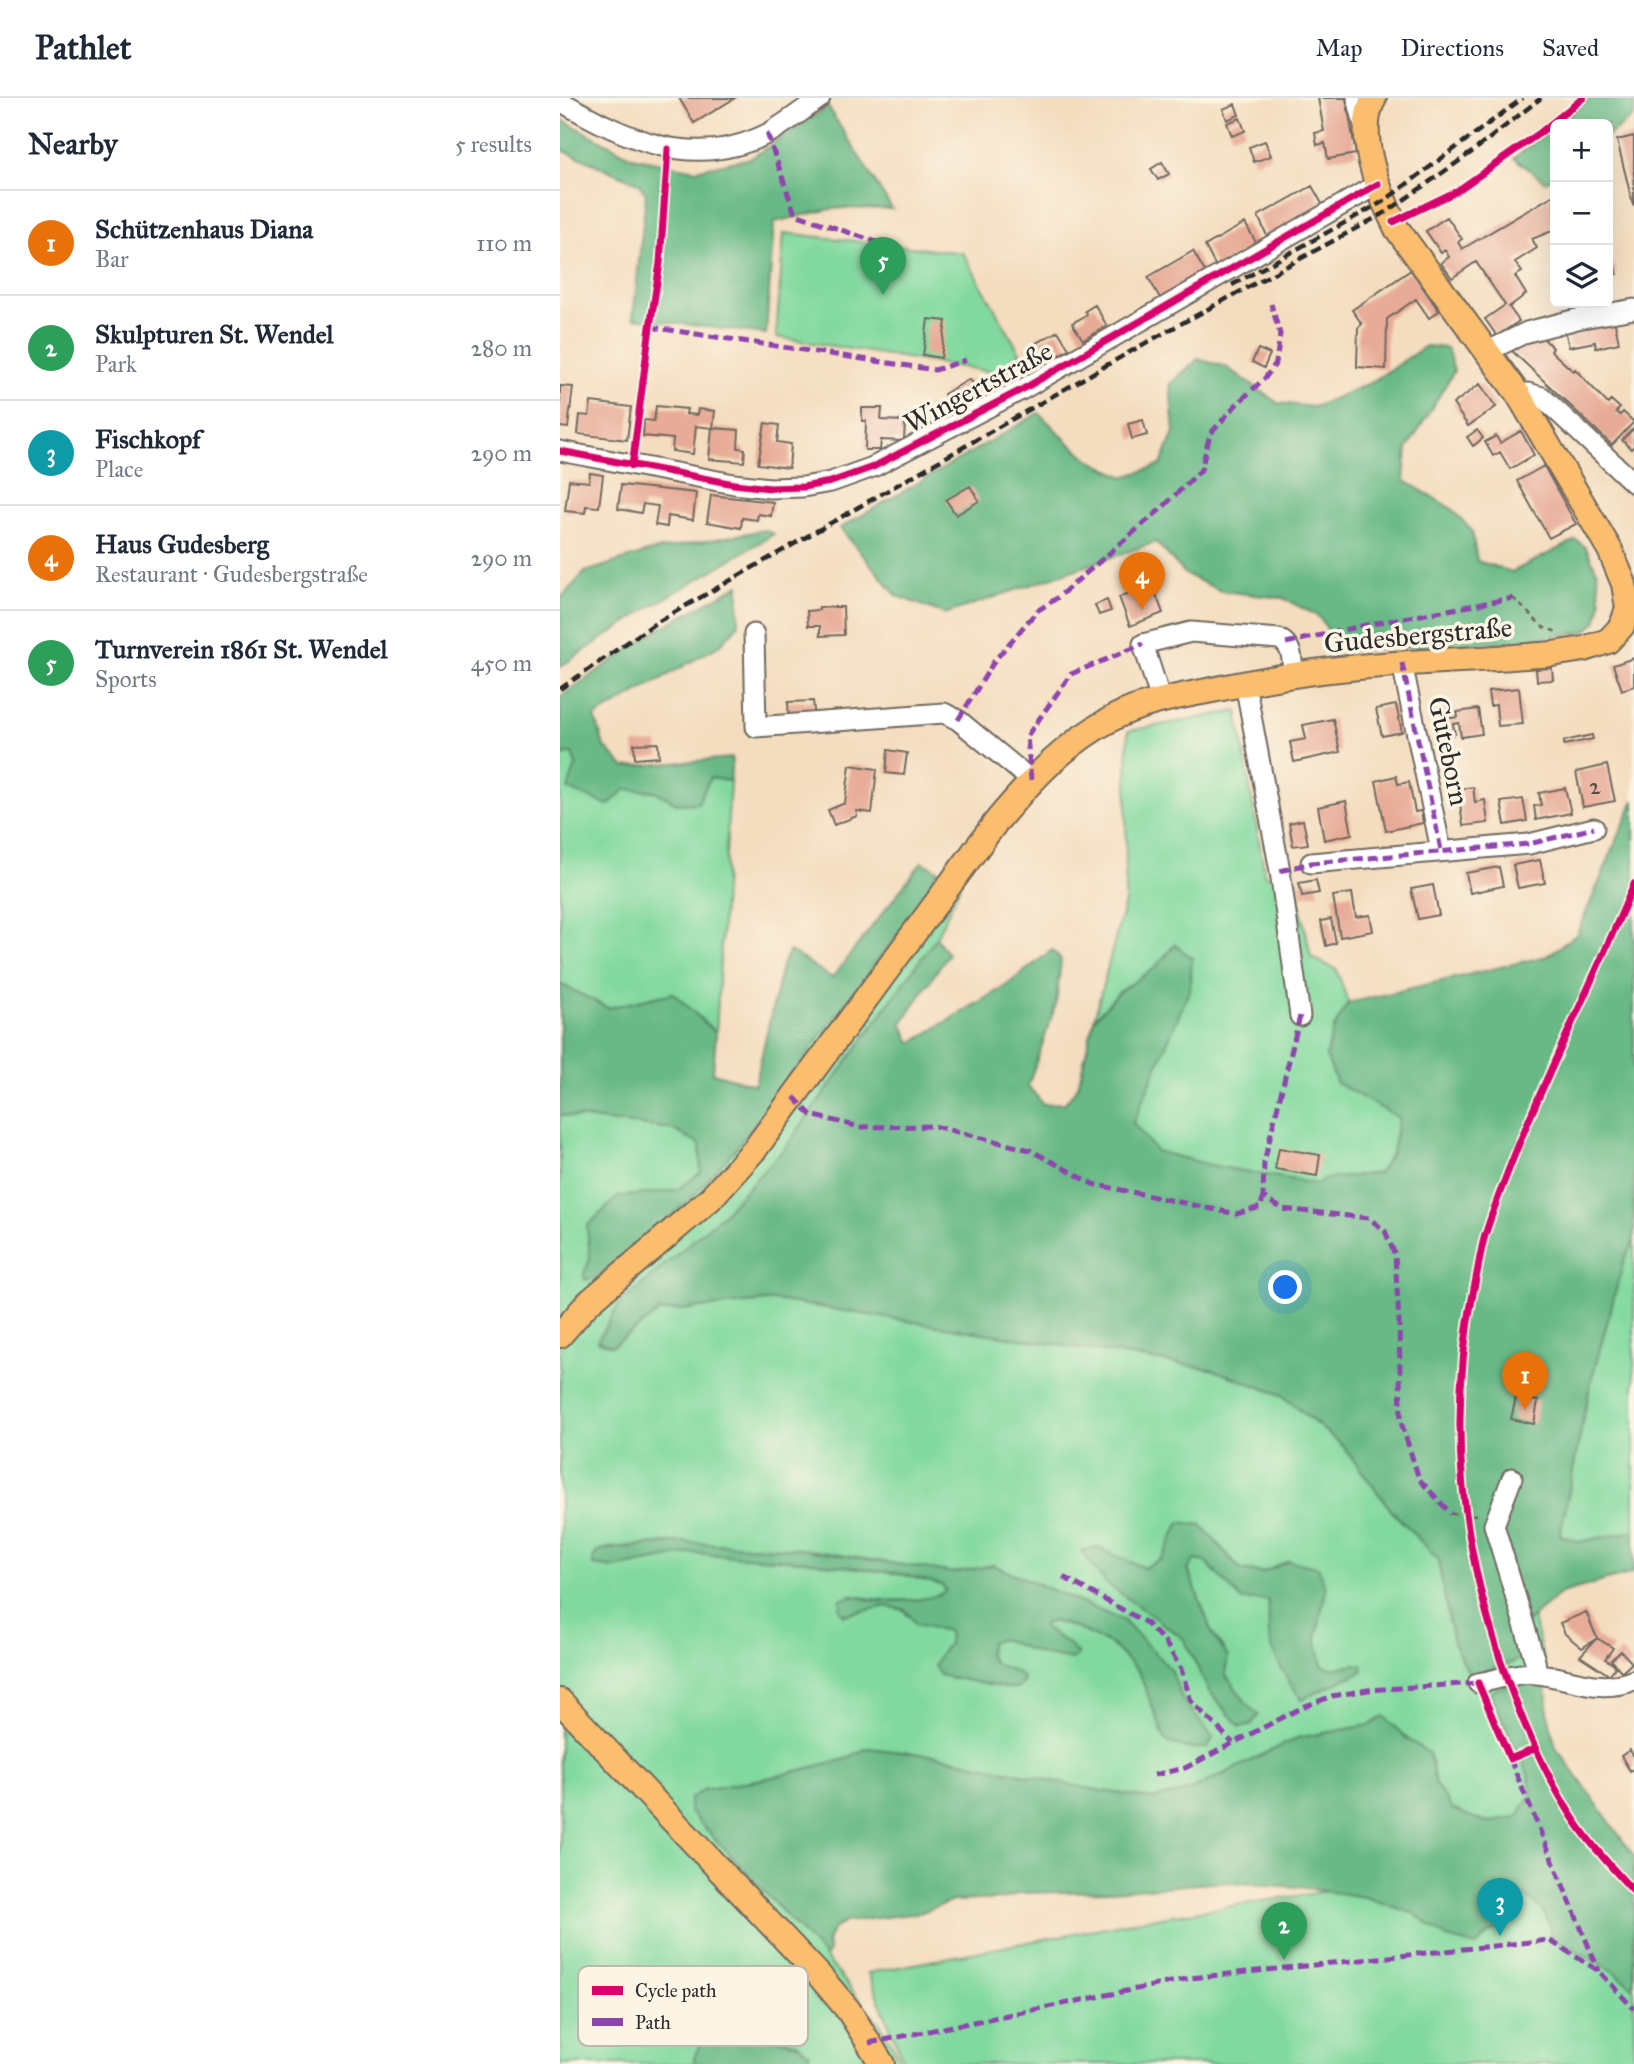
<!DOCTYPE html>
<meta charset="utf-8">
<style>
body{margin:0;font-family:"IM FELL Great Primer",serif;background:#f2f2f3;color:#1f2937}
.controls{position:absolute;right:21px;top:21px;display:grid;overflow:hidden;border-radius:10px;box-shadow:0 7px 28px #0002}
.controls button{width:63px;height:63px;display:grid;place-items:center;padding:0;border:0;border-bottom:2px solid #e0e1e3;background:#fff;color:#1f2937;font:35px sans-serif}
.you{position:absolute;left:726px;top:1190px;width:24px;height:24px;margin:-18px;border:5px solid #fff;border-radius:50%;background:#1a73e8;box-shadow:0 0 0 10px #1a73e833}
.badge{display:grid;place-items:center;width:46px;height:46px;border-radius:50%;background:#0b8043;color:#fff;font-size:23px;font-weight:700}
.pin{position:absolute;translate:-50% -58px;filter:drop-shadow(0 2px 4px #0008)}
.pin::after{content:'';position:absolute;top:37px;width:24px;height:21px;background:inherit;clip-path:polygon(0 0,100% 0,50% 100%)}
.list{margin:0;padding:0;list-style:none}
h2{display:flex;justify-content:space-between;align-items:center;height:91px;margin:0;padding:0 28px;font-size:30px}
h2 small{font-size:23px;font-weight:400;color:#747a83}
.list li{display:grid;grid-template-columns:46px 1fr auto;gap:21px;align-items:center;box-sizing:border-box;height:105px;padding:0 28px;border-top:2px solid #e0e1e3}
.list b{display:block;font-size:26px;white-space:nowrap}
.list p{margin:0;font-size:23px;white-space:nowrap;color:#747a83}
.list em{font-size:23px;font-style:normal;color:#747a83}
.icon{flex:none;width:38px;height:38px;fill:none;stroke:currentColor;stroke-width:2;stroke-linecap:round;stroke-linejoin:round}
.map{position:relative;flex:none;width:1074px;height:1966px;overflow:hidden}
header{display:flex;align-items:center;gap:42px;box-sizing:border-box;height:98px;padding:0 35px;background:#fff;border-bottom:2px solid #e0e1e3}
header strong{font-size:33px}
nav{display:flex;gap:38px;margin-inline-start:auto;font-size:24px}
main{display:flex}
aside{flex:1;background:#fff}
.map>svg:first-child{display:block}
.green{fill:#81d99f;stroke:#568265;stroke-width:2;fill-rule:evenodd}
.forest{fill:#68b986;stroke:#4a7258;stroke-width:2}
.building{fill:#e7ab97}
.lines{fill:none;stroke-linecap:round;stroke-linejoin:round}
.minor-casing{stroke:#71695f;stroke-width:23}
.major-casing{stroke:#71695f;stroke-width:28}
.path{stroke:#71695f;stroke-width:2.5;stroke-dasharray:5 5;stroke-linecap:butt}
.minor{stroke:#fff;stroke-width:19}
.major{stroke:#fbbd6e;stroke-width:24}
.rail{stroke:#2b2b2b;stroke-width:4.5;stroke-dasharray:10 5;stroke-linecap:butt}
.quiet{stroke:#8e44ad;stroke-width:5;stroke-dasharray:10 5;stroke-linecap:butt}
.cycleway-casing{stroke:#fcf5e5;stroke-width:11}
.cycleway{stroke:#d6006c;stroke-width:7}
.labels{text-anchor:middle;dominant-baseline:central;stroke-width:7;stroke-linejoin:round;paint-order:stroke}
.number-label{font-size:24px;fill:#5a4b46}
.street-label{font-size:28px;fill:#2b2b2b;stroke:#fcf5e5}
.key{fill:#fcf5e5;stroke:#bdb8ad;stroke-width:2}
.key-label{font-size:19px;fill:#2b2b2b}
</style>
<header>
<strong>Pathlet</strong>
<nav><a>Map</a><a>Directions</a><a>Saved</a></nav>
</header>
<main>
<aside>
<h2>Nearby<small>5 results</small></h2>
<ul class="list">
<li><span class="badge" style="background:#e8710a">1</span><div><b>Schützenhaus Diana</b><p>Bar</p></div><em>110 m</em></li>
<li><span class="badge" style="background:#2e9e5b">2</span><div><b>Skulpturen St. Wendel</b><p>Park</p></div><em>280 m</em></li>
<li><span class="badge" style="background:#0f9aa8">3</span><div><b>Fischkopf</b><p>Place</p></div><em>290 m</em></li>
<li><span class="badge" style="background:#e8710a">4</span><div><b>Haus Gudesberg</b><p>Restaurant · Gudesbergstraße</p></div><em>290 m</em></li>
<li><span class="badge" style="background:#2e9e5b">5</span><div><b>Turnverein 1861 St. Wendel</b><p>Sports</p></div><em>450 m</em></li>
</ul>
</aside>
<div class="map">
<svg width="1074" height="1966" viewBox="0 0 1074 1966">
<rect width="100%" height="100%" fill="#fcf5e5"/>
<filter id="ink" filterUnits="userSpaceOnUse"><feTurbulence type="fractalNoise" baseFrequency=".0143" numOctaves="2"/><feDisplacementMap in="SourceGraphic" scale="14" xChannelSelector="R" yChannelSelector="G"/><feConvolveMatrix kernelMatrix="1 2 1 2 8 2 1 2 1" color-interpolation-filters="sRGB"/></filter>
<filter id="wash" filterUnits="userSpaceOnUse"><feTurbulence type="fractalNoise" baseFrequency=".00686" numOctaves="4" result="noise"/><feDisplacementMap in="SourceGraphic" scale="28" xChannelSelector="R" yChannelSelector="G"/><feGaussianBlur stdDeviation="1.57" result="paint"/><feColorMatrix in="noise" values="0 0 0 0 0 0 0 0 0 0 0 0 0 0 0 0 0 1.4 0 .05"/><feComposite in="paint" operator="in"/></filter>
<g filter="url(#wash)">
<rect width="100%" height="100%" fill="#f4ddbf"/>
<path class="green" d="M224,135L403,155L468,269L442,281L432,274L216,239Z
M677,613L705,778L734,777L751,859L777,872L788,905L773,932L766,958L777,985L839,1020L832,1054L820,1075L766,1081L757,1086L654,1068L596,1054L573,1025L600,959L614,847L595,870L559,894L534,921L565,804L568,633Z
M12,655L16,667L66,691L95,693L118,706L150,680L170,683L156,935L113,895L48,910L0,886V658Z
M378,772L400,789L376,840L226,1049L163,1116L52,1248L99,1214L216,1202L651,1271L722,1297L783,1348L831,1412L878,1461L893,1545L922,1575L954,1564L960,1529L972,1517L984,1563L986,1588L969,1584L968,1675L972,1695L957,1719L927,1725L892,1712L875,1686L869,1655L846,1640L824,1619L810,1627L737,1640L631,1692L594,1701L525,1690L378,1658L307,1650L286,1661L208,1680L143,1692L129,1713L265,1859L323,1930L343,1966H249V1956C233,1949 214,1939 197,1936C175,1932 133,1938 134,1966H0V1017L113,1031L140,1046L141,1074L117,1092L58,1099L24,1176L177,1049L357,810ZM641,1427L681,1472L702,1475L729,1463L766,1491L756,1540L762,1569L776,1572L794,1566L803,1573L742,1601L710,1542L711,1517L708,1502H682L646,1464L635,1462L628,1471L652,1535L668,1559L665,1576L690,1610L649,1593L624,1541L546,1485L536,1449L583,1470L602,1461ZM120,1444L241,1451L394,1475L433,1467L564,1523L611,1572L622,1601L653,1640L606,1644L579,1574L552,1547L516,1530L492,1523L484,1526L483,1530L506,1544L481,1556L442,1541L430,1544L428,1556L434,1565L460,1576L458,1590H445L380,1577L381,1554L389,1546V1533L374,1529L347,1517L345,1512L326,1508L284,1517L290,1497C317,1503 362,1507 386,1493L382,1487L341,1476L244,1463L132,1455L54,1470L34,1458L39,1452L48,1450Z
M1074,1143V1433L1019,1444L1000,1437L1030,1287L1064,1162Z
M949,1765L1074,1849V1966H345L308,1875L582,1822Z"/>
<path class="forest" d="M1031,0H1074V18L1048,38V26H999Z
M268,9L332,111L275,110L214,124L206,236L73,220L86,96L78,85L0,51V21L72,59L135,72L191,60Z
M995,29V77L986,84L954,60Z
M866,248L887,250L894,273L847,351L844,382L892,411L912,433L917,463L952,474L1016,442L1026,450L1037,473L1041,505L1036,524L1025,534L949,544L783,553L758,518L723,500L661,493L625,476L596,444L385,516L337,498L280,430L479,315L509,345L533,364L564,379L601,367L614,334L610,286L638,261L666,269L718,305L754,309L810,285Z
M204,432L214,436L84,513L0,569V501L25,474L91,453Z
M179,487V526L160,547L35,619L44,648L64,669L172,660L170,683L150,680L138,705L118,706L95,693L66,691L48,707L8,691L16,667L12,655L0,658V599L97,532Z
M1074,702V1143L1064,1162L1030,1287L1000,1437L1019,1444L1074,1433V1473L1072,1475L1001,1495L960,1529L962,1558L954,1564L910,1577L893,1545L878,1461L831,1412L783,1348L722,1297L651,1271L216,1202L99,1214L52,1248L37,1243L59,1207L163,1116L226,1049L376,840L388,856L342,925L351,945L447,887L492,852L501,862L496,906L468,988L483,1006L505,1005L518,988L534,921L559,894L595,870L615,847L632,860L630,891L573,1025L596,1053L654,1068L757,1086L765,1081L819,1075L832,1054L839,1020L777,985L766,958L773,932L788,905L987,858L1017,836Z
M362,764L378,772L357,810L177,1049L129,1103L35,1180L25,1182L24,1176L30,1161L27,1128L58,1099L117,1092L141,1074L140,1046L112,1031L0,1017V886L48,910L113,895L156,935L153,975L195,987L222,867L230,853L272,880Z
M620,1424L641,1427L681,1472L702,1475L729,1463L758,1469L766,1491L756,1540L762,1568C781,1574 786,1564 802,1567L803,1573L742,1601C731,1589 713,1558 710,1542C707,1530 710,1515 708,1502H682L646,1464L635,1462L628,1472L652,1535L668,1559L665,1576L690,1610L699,1616L692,1626L680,1629L649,1593L624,1541L546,1485L521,1453L536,1449L584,1470L602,1461Z
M120,1444L241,1451L394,1475L433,1467L564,1523L611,1572L622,1601L653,1640L648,1650H628L606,1644L579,1574L552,1547L516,1530L493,1523L484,1526L483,1530L506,1544L518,1557L512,1562L481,1556L442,1541L430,1544L428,1556L434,1565L460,1576L464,1583L458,1590H445L380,1577L374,1568L381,1554L389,1546L388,1533L356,1526L345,1512L326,1508L284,1517L280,1511L281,1501C295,1496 305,1502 319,1503C339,1503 369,1503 386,1493L382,1487L341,1476L244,1463L132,1455L54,1470L33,1467L34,1458L40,1452Z
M969,1584L986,1588L988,1616L996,1649L1074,1758V1890L1053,1873L991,1839C991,1810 966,1794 940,1791L937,1797L938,1803L952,1809L956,1817C945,1830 927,1833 917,1848L887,1840L855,1816L805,1799L739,1789L662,1784L551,1793L460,1795L443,1801L393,1803L359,1815L285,1824L272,1832L267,1844L269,1854L265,1859L129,1713L130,1701L143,1692L208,1680L286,1661L307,1650L378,1658L525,1690L594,1701L631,1692L737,1640L810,1627L824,1618L846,1640L869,1655L875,1686L892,1711L927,1725L957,1719L972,1695L968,1675L930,1596L937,1590Z
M196,1936L239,1946L249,1956V1966H134C133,1934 174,1937 196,1936Z"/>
<g id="blocks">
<path class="building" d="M119,0H175L134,25Z
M758,0H786L796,56L768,61L765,45L757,47L755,35L764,33Z
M675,6L679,17L667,22L663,11Z
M680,20L685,33L672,38L667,25Z
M1074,38V107H1073L1057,42Z
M705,43L711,58L694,64L689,49Z
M602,64L609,76L598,82L591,71Z
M752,88L765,111L709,142L698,118Z
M994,97L995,139L992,133L972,141L977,150L955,164L962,174L955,178L966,196L949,209L959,223L937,238L925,221L945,207L916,164L892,180L881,165L889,159L885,152L881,155L866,133L887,119L902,141L898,144L902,151Z
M685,125L697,146L656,169L645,148Z
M633,153L645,174L600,200L588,179Z
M1053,165L1057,176L1051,178L1054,188L1048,190V167Z
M851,172L879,213L869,220L856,201L827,221L826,271L797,269L798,230L802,226L792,212Z
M535,207L547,228L523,242L512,225L527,217L525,213Z
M368,221L386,223L381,260L363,257Z
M1054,221L1059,245L1036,250L1035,244L1009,249L1005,232Z
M498,233L509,251L487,264L476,245Z
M980,237L993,250L991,253L1013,273L1015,271L1048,306L1051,302L1060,310L1056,314L1060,317L1063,314L1074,324L1052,347L949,250Z
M698,251L710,256L704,270L692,264Z
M410,281L421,300L395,315L384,296Z
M920,286L936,309L908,328L893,306Z
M0,288L13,289L8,330L0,329Z
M31,304L71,309L67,342L18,336L20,317L29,318Z
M96,308L127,311L126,316L137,317L138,311L155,313L153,330L179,332L178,350L185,351L184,364L149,361L152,330L136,328L133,356L112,353L113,341L83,338L84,322L94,323Z
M302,310H322L321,322L345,323L344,343L321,342L320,352H305L306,323H302Z
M583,322L587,337L572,341L568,326Z
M205,325L219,327L217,344L231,346L229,370L198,366Z
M1074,330V348L1071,351L1062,342Z
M917,332L923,340L913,348L907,339Z
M961,333L974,357L950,371L940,354L933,358L925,344L936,338L940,345Z
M984,368L1016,426L989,440L957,383Z
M30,375L43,377L39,409L26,408L25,415L5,413L9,382L29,384Z
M61,387L136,395L133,422L108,418L107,429L95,427L98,408L83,406L81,415L58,411Z
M410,388L419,403L396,417L386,402Z
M151,397L213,404L211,418L198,416L197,422L182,420L181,430L147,424Z
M592,486L603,515L570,528L559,499Z
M547,502L551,513L539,517L535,507Z
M259,509H283L284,537L260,538V528H248L247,513L259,512Z
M1074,560V588L1062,592L1053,567Z
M992,570L993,582L977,583L976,571Z
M959,590L963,626L938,628L936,607L930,608L928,593Z
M253,603L255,621L229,623L228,604Z
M888,604L891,620L898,619L897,614L918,611L922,636L901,639L899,625L893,626L895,636L878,639L872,606Z
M836,607L842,634L822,638L816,611Z
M773,621L780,654L734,664L730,644L746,641L743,627Z
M1032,637L1033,641L1004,647V643Z
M98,645L99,659L75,661L74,646Z
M328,652L347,655L344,677L326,675Z
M290,667L317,671L312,715L296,713L297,718L274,727L268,712L285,705Z
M1047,667L1055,703L1023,709L1016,674Z
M836,678L838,686L849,684L855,714L861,713L863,725L826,733L816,683Z
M913,689L915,704L925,702L928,725L903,728L898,691Z
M1005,690L1011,715L976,722L974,708L981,707L979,695Z
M963,701L967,723L945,727L941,704Z
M786,703L792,736L764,742L758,709Z
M743,722L748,746L733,748L729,725Z
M980,762L985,785L958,790L953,767Z
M939,769L943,788L910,795L906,775Z
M756,782L759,795L742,798L739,785Z
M873,787L879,817L858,821L851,791Z
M792,795L796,819L810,817L813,833L780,839L773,798Z
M771,821L776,845L766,848L761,823Z
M719,1050L760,1057L757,1078L715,1071Z
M956,1299L978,1303L974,1326L951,1321Z
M1026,1514L1037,1540L1022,1550L1005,1536L1000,1525Z
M1037,1540L1053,1550L1045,1561L1056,1568L1049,1577L1020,1558Z
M1061,1553L1072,1565L1062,1574L1051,1562Z
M1070,1652L1074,1659V1671L1070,1673L1061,1658Z"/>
</g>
</g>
<g filter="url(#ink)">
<use href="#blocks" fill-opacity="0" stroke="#71695f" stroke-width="2"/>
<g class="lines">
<defs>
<path id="minor" d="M797,0L805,30
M0,3C66,41 132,73 207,36C225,26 243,12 260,0
M928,253L967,234L1017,221L1074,211
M958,296L968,295L982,299L1074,385
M0,353L174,386L210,390L243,389L271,384L313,369L463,291L818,86
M194,536L196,629L384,615L398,622L471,682
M842,565L881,752
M685,585L720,773L740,918
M601,602L583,546L631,534L719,541C734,548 732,564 733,578
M751,765L969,746L1034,730
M952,1380L934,1427L975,1563L977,1576
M918,1585C937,1582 959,1573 978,1576C1012,1580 1040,1596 1074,1582"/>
<path id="major" d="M0,1237L28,1205L150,1101L195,1051L436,724C471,682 506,644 555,619C586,603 623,598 657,591C701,582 745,574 789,570C856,563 924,562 992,556L1024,551L1048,543L1062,528L1068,510L1064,486L1050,452L958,296L837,131C820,97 794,35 814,0
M0,1603L258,1876L289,1913L322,1966"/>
</defs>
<use href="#minor" class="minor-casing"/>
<use href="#major" class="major-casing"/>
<path class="path" d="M953,500L983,529L997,534
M891,1416L920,1417"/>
<use href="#minor" class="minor"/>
<use href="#major" class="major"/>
<path class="rail" d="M672,187L824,103L963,0
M0,591L94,526L582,247L828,113L912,54L981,0"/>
<path class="quiet" d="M207,35L235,116L334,150
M90,229L375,272L406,262
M726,545L806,527L953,500
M842,565L881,752
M398,622L435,562L477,513L497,500L602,410L641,372L650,336L676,307L705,280L716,265L720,236L711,206
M471,682L467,638L511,576L583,546
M720,773L751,765L969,746L1034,730
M740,918L704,1064L703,1099L722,1111L809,1120L825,1133L835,1157L839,1224L841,1324L859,1381L891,1416
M234,999L251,1017L300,1029L374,1028L470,1052L533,1086L676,1116L701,1109L703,1099
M503,1479L585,1524L605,1544L621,1571L631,1603L673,1645
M950,1661L1039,1873
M594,1677L625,1670L743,1609L772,1598L808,1592L918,1585L920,1588
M309,1945L631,1880L989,1842L1039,1873L1074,1911"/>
<defs>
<path id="cycleway" d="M833,124L897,93L981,34L1023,0
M0,353L174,386L210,390L243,389L271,384L313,369L463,291L818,86
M72,368L90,229L100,165L108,51
M1074,786C1025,903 965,1016 925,1137C920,1154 918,1173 914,1190C886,1326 901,1450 947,1581C965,1630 986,1679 1015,1723C1032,1748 1053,1771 1074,1794
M918,1585L950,1661L974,1651"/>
</defs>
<use href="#cycleway" class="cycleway-casing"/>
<use href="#cycleway" class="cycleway"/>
</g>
</g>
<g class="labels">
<g class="number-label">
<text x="1035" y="688">2</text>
</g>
<g class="street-label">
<text transform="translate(418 289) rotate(-28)">Wingertstraße</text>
<text transform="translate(858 537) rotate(-5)">Gudesbergstraße</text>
<text transform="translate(889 653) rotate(78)">Guteborn</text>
</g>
</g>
<rect x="18" y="1868" width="230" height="80" rx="10" class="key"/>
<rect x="32" y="1888" width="31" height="9" fill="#d6006c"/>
<rect x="32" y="1920" width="31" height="8" fill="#8e44ad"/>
<g class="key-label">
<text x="75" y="1899">Cycle path</text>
<text x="75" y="1931">Path</text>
</g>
</svg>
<div class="controls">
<button>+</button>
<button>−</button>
<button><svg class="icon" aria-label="layers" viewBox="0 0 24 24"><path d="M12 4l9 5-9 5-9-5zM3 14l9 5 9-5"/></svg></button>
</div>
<div class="you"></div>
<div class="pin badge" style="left:965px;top:1312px;background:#e8710a">1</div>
<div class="pin badge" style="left:724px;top:1862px;background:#2e9e5b">2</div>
<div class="pin badge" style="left:940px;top:1838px;background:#0f9aa8">3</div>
<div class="pin badge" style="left:582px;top:512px;background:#e8710a">4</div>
<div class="pin badge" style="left:323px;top:197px;background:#2e9e5b">5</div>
</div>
</main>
